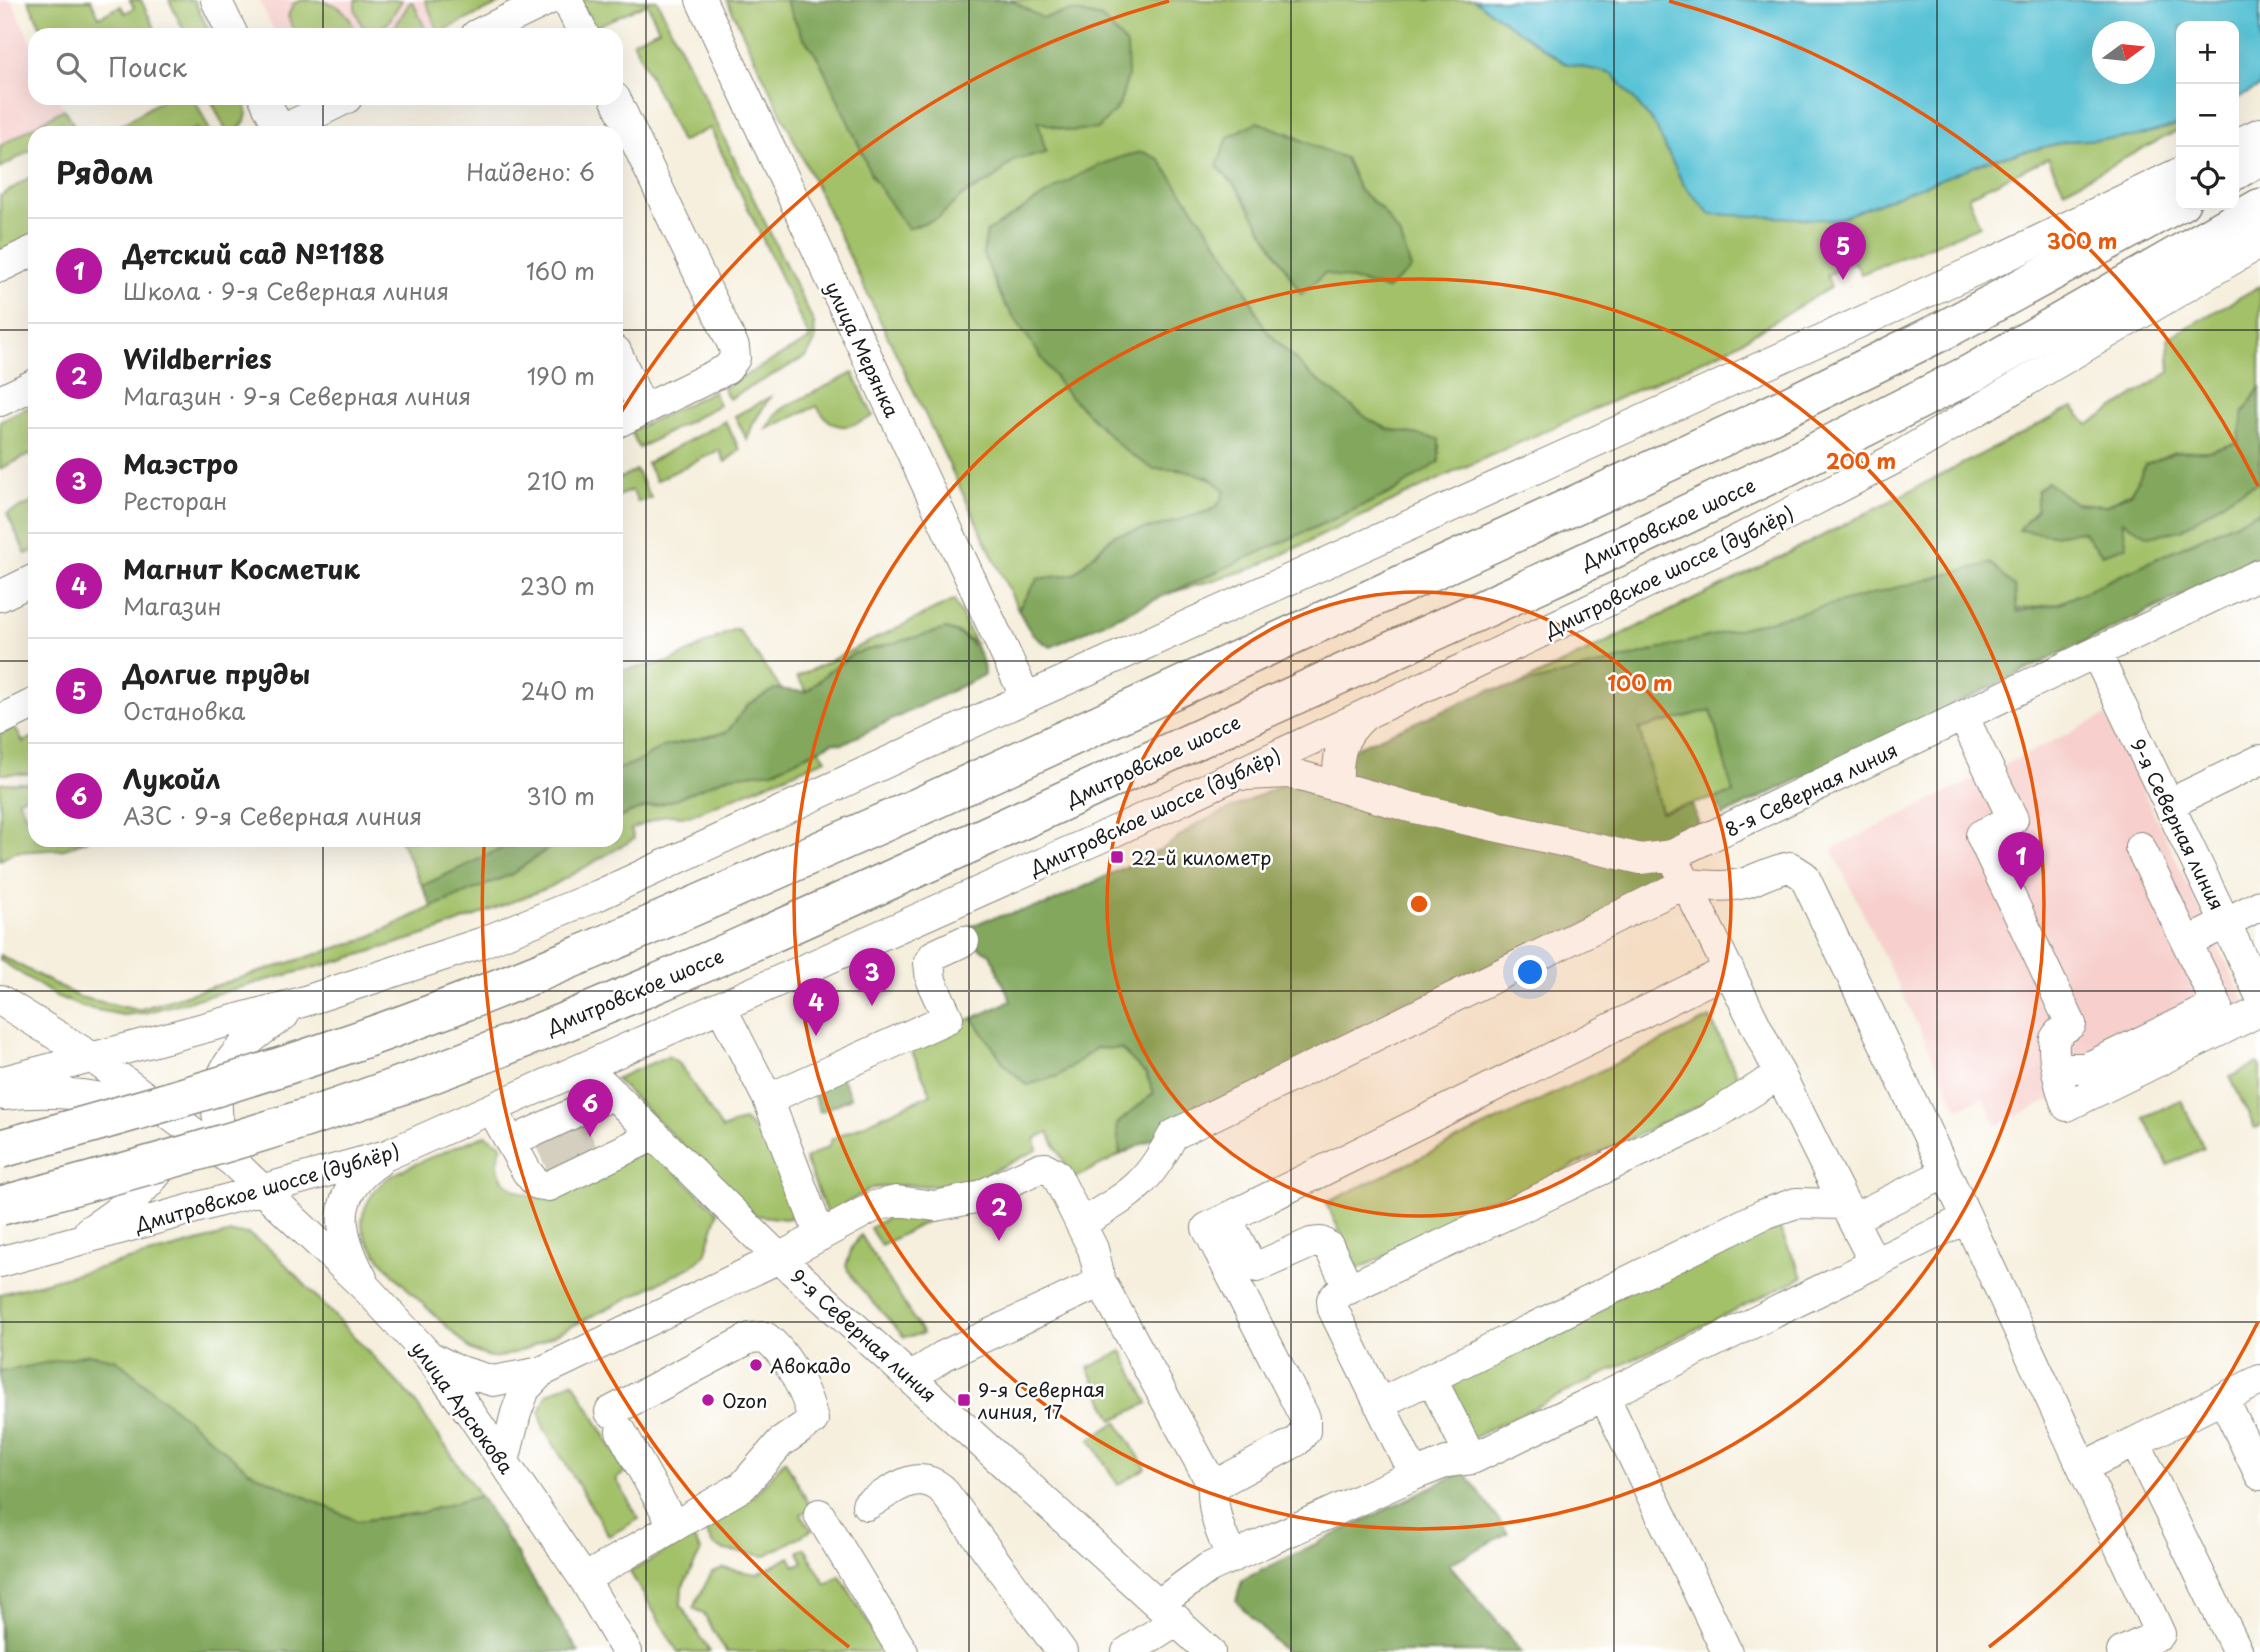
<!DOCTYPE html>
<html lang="ru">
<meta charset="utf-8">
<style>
body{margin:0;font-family:"Playpen Sans",sans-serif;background:#f6f6f6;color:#222}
.controls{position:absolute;right:21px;top:21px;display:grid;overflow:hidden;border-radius:14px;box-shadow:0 7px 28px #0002}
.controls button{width:63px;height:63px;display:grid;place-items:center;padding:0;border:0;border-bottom:2px solid #e0e0e0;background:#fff;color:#222;font:35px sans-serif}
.compass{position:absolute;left:2092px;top:21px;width:63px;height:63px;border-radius:50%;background:#fff;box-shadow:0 7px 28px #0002;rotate:75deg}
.you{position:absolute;left:1531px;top:973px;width:24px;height:24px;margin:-18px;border:5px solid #fff;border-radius:50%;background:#1a73e8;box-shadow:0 0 0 10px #1a73e833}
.badge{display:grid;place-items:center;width:46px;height:46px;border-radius:50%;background:#b5179e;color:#fff;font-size:23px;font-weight:700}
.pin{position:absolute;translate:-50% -58px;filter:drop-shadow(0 2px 4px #0008)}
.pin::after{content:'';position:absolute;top:37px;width:24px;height:21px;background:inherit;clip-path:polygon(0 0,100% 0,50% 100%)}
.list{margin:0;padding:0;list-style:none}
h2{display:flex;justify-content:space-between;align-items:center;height:91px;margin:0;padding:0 28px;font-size:30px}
h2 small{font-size:23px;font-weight:400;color:#767676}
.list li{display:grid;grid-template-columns:46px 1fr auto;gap:21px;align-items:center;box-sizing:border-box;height:105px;padding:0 28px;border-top:2px solid #e0e0e0}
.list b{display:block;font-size:26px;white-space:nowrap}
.list p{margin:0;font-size:23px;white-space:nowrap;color:#767676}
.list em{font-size:23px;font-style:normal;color:#767676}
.icon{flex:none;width:38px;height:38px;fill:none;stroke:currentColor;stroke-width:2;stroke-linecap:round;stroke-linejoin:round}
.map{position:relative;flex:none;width:2260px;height:1652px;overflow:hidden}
.search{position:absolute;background:#fff;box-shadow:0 7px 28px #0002;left:28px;top:28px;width:595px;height:77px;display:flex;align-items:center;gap:18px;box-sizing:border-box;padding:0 24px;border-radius:21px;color:#767676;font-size:26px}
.panel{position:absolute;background:#fff;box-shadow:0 7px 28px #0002;left:28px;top:126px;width:595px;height:721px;border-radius:21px}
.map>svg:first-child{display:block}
.built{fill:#f7d0cd}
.green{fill:#a3c169;stroke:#606e42;stroke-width:2;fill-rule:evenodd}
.forest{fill:#82a75d;stroke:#4f623c;stroke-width:2}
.water{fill:#5ac3d6;stroke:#3b7079;stroke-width:2;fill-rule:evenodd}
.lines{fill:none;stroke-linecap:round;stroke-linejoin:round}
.minor-tunnel{stroke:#d5cfc0;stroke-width:30;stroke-dasharray:30 15;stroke-linecap:butt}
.minor-casing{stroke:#89867c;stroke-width:32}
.highway-casing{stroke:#89867c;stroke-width:41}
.minor{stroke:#fff;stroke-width:30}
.highway{stroke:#fff;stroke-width:38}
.highway-bridge-casing{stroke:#89867c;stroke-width:41;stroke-linecap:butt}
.highway-bridge{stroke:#fff;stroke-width:38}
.grid{fill:none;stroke:#1c1c1c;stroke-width:2;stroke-opacity:0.55}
.ring{fill:none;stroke:#e8590c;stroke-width:3.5}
.poi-dot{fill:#b5179e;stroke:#fff;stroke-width:2.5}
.labels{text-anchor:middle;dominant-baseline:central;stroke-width:5;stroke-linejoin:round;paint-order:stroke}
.street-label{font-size:19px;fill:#1c1c1c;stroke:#fff}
.poi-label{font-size:19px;fill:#1c1c1c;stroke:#fff;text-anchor:start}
.centre{fill:#e8590c;stroke:#fff;stroke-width:3.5}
.ring-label{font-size:21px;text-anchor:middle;font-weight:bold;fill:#e8590c;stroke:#fff;stroke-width:5;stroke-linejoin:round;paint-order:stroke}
</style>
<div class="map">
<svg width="2260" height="1652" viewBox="0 0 2260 1652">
<rect width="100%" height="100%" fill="#fff"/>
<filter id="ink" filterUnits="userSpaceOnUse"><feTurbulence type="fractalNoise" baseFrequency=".0143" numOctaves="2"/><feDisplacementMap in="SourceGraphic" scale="14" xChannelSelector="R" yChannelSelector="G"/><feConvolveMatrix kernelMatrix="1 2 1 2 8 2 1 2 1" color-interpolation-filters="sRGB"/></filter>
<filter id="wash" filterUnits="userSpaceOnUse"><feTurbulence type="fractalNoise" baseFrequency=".00686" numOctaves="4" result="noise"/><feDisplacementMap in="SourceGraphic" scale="28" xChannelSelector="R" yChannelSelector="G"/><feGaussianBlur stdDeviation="1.57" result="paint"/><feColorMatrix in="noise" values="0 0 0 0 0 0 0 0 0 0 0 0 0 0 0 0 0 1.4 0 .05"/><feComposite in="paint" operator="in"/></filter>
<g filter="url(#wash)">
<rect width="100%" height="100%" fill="#f6efdd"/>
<path class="built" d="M0,0H11L35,50V98H59L64,109L0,146Z
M259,0H493L422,35H276Z
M2106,715L2246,1004L1997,1126L1983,1097L1958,1109L1832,849Z"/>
<path class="green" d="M28,0H91L99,17L121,6L125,13L134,8L130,0H141L158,35H45Z
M169,0H194L211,35H186Z
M302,0C330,0 348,4 356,35H295L288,16L293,4Z
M355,0H402L387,24L374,31L362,26L355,9Z
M425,0H507L439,33Z
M578,0H657L814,323L815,341L807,356L729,399L723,388L810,339L710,128L681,142L633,41L659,29L647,3L591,29Z
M727,0H785L802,35L820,61L859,145L871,175L938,218L963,195L992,180L1015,159L1045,153L1038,121L1068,131L1072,11L1042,18L1011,0H1474L1565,63L1613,74L1655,125L1683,184L1835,220L1987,161L2069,141L2134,137L2181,124V129L2064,190L2048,158L1968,196L1980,226L1861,274L1855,262L1827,275L1831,287L1728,349L1456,471L1254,568L1167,594L1395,491L1402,432L1388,429L1371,421L1307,372L1265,329L1235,268L987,231L983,254L1003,301L1153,469C1182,469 1202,470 1225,490L1219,504L1209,511L1159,526L1114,535L1074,574L1038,579L1018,609ZM1287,132L1316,148L1345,158L1359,190L1382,210L1387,289L1325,273L1301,294L1238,189L1217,166Z
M410,2H413L428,35H386L393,30Z
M165,98H194L211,133H200L197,128L188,133H108Z
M210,98H223L225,101L231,98H243C251,114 246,130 227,133Z
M64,109L74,125L59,133H35V148L0,168V146Z
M34,175L35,237L0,253V196Z
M2260,286V387L2244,412L2238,443L2208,451L2175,452L2147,464L2132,492L2105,506L2075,503L2037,491V508L2020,529L2052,535L2082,531L2122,521L2181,530L2236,493L2260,482V511L2060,603L1514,687L1785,555L2073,407L2088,425L2170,372L2168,338Z
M853,373L873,416C848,430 832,432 817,406L767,429L775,415L786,406Z
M713,391L719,405L639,448L631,431Z
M770,397L753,424L747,440L735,416Z
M35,404V452L0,469V421Z
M725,421L740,450L725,462L719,450L656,481L647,463Z
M636,470L651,498L638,502L632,490L616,497V480Z
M35,501V550L26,554L7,514Z
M954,600L975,643L959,633L946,629L853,654L829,671L807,692L797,677Z
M734,629L739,631L781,689H775L748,705L727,732L663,747L637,762L616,770V671L670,662Z
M1711,709L1734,793L1661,812L1639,729Z
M15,727L23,742L35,736V774H0V734Z
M819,749L826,759L689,816L666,815L631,829L634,839L550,887L437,931L343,960L144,1013L123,1015L82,1007L56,996L0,960V955L79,997L138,1010L365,939L432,907L512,874L549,848L576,840H616V819L640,809L671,801L730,776L773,771Z
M0,783H35V791L18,800L35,832V840L46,842L87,840L65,849L15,852L0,860Z
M400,840H552L503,848L422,886Z
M973,1018L1006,1066L1027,1085L1058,1076L1096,1048L1121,1049L1146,1074L1154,1093L1117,1124L1120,1155L1073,1179L1048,1132L1035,1139L1037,1150L968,1183L946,1186L905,1185L873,1188L827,1214L805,1159L828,1147L832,1139L931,1094L908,1043Z
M1710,1018L1742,1085L1358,1269L1326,1203Z
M668,1056L679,1063L722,1129L744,1120L778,1153L800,1215L785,1219L754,1215L615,1079Z
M2258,1063L2260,1067V1126L2255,1128L2230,1077Z
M2181,1100L2204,1148L2168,1165L2144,1117Z
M485,1135L502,1145C500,1150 498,1157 498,1162C497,1186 525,1197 545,1198L651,1149L718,1212L705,1255L691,1267L528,1348C501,1357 496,1363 470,1349C446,1324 370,1260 363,1230C358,1211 375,1186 391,1176C420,1160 454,1148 485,1135Z
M946,1211L881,1246L870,1228L898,1212Z
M1775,1220L1803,1277L1468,1440L1441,1383Z
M231,1233L248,1234L274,1252L412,1398L480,1496L420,1513L357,1521L249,1471L115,1359L0,1372V1294Z
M861,1235L923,1334L904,1337L855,1282L846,1266L852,1247Z
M1122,1351L1148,1403L1113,1420L1088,1368Z
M573,1381L626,1472L616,1479L639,1519L609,1536L544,1428L540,1412L547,1394Z
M1117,1422L1146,1468L1118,1485L1090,1439Z
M785,1460L811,1508L801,1514L812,1530L765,1556L724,1550L713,1545L703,1526L754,1496Z
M692,1536L701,1551L682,1588L681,1605L710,1652H678L630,1572Z
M805,1548L826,1585L840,1576L886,1652H726L703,1613L693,1608L712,1572L723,1568L757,1574L790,1557L795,1566L803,1562L798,1552Z"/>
<path class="forest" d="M785,0H1011L1042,18L1072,11L1102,18L1127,45L1128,76L1119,106L1098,129L1068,131L1038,121L1046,153L1015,159L992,180L963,195L938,218L908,229L871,175L859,145L820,61L802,35Z
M1257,122C1288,132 1315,148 1345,158L1359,190L1382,210L1401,237L1411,269L1387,289L1325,273L1301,294L1238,189L1217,166L1228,137Z
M1143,152L1159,159L1235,268L1265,329L1307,372L1371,421L1388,429L1439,439V462L1395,491L1051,647C1032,638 1027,627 1018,609L1038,579L1074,574L1114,535L1159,526L1209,511L1219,504L1225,491L1210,478L1178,469H1153L1123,449L1063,389L1003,301L983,254L987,232C1035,203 1087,161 1143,152Z
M2260,387V482L2236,493L2181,530L2149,536L2122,521L2127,546L2102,554L2082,531L2052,535L2019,530L2037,509V491L2047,482L2075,503L2105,506L2132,492L2146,464L2175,452L2208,451L2238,443L2244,412Z
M2260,511V558L1722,816L1716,798L1733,793L1711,710L1639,729L1661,812L1692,804L1699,827L1662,867L1664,885L1120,1155L1117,1124L1154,1093L1146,1074L1121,1049L1096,1048L1058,1076L1027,1085L1006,1066L973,1018L1011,1001L990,954L979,948L969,927L988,919L1046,905L1161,850L1197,824L1282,785L1312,784L1355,748L1490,690L1514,687L1991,563L2015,588L2017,612L2060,603Z
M946,629C969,636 984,650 984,675L842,744L834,742L773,771L730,776L671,801L640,809L616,819V770L637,762L663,747L727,732L748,705L775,689L807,692L829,671L853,654Z
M552,840H576L549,848L512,874L432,907L422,886L503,848Z
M840,1074L851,1098L820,1112L812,1092Z
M89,1354L115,1359L249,1471L357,1521L420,1513L480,1496L579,1652H0V1372Z
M1464,1471L1508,1533L1449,1564L1522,1652H1285L1236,1601L1242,1580Z"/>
<path class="water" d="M1474,0H2260V87L2234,100V26H2181V124L2134,137L2069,141L1987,161L1835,220L1710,214L1683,184L1655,125L1613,74L1565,63ZM2102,32H2144V74H2102Z"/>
</g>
<g filter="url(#ink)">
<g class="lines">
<path class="minor-tunnel" d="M572,1130L583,1153
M550,1141L561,1164"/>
<defs>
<path id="minor" d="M216,0L233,35
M567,0L584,35
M701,0L1026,698
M476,35L548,0
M264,98L280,131
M615,98L734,347L735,358L727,369L616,423
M276,133L347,98
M2234,145L2260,133
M0,267L35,250
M616,351L643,410
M0,401L35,384
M0,596L35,579
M2096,653L2260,995
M1963,716L2013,819L1981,835L2071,1024C2065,1028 2058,1032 2055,1039C2050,1049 2062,1095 2067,1106L2260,1011
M0,720L35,703
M1246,775L1290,773L1410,807L1641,859L1672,855L2260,574
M1338,785C1337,753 1341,736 1365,715
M2169,804L2260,760
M2140,847L2187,943L2260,905
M0,1000L93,1058L233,1162L369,1291L429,1356L471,1414L584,1579L627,1652
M721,1007L768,1099L820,1236
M588,1066L598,1079L779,1258L1210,1652
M2057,1068H2084L2095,1064L2217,1005L2187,943
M0,1082L302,1002L481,943L599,895L1026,698L1996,261L2181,172
M4,1095C54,1089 101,1095 149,1109
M768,1099L948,1018L931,981L929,962L934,955L964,941
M492,1109L527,1172L537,1184L549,1186L655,1135
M512,1142L614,1094
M233,1162C228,1150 222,1138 219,1125C207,1070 243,1042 284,1015
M1946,1173L2160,1634L2122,1652
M1227,1219L1250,1263L1257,1267L1311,1243L1321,1242L1329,1247L1349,1289
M1852,1219L1875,1264
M1082,1223C1130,1194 1146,1187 1173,1135L1686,883C1705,886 1729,888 1748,882C1763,876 1774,870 1790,867L1804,876L1946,1173L1852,1219C1791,1098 1732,977 1672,855
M89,1231C119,1212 152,1186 169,1155
M0,1262L387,1155L1113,832L1728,545L1898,457L2260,243
M362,1278C337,1231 330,1194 379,1161
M429,1356L454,1369L493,1381L541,1372L779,1258L875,1206L897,1201L935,1206L975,1198L1037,1169L1046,1168L1056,1174L1093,1249L1101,1282L1213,1486C1212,1513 1221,1534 1232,1558
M912,1377L943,1356L1101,1282
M1604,1396L1472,1459L1431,1378L1764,1214L1796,1203L1845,1204
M2223,1398L2260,1475
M1379,1404L1431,1378
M621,1431L674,1526
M504,1461L516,1413L525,1389L541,1372
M2083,1467L2135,1442
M1414,1475L1333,1309L1332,1300L1337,1294L1707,1120L1780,1074
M1213,1486L1297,1441L1305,1431V1418L1207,1228L1729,970
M867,1505C892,1491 916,1467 942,1489L1062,1652
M819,1514L903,1652
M584,1579L743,1486L780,1443L813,1420C807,1393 787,1353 765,1337L750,1338L610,1412
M1159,1604L1208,1568L1414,1475L1447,1462L1472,1459
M1127,1652L1177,1620
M1727,1652L1604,1396L1967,1218
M2238,1652L2135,1442L2260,1380"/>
<path id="highway" d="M2234,171L2260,156
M914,809L1764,418L1948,328L2181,201
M936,859L1573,568L1786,467L1972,373L2260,208"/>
</defs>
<use href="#minor" class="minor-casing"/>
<use href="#highway" class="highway-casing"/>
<use href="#minor" class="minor"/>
<use href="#highway" class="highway"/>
<defs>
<path id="highway-bridge" d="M0,1149C112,1118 224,1087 334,1049C532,982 723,893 914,809
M0,1206C121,1173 242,1141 360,1100C557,1031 747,945 936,859"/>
</defs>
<use href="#highway-bridge" class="highway-bridge-casing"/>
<use href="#highway-bridge" class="highway-bridge"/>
</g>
</g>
<path class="grid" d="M323,0V35M646,0V1652M969,0V1652M1291,0V1652M1614,0V1652M1937,0V1652M323,98V133M0,330H35M616,330H2260M0,661H35M616,661H2260M323,840V1652M0,991H2260M0,1322H2260"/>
<circle cx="1419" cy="904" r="312" fill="#e8590c" fill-opacity=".12"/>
<g class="ring">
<circle cx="1419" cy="904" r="312"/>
<circle cx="1419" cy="904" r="625"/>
<path d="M2258 1322A937 937 0 0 1 1989 1647M849 1647A937 937 0 0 1 484 847M620 414A937 937 0 0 1 1169 1M1669 1A937 937 0 0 1 2258 486"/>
</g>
<g class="poi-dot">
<rect x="1110" y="850" width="14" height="14" rx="3.5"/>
<circle cx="756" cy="1365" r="7"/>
<circle cx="708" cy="1400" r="7"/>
<rect x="957" y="1393" width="14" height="14" rx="3.5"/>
</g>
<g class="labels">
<g class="street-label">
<text transform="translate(863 349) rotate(65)">улица Мерянка</text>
<text transform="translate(1668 523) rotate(-25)">Дмитровское шоссе</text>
<text transform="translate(1669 571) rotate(-26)">Дмитровское шоссе (дублёр)</text>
<text transform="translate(1153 760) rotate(-25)">Дмитровское шоссе</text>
<text transform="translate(1811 789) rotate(-26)">8-я Северная линия</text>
<text transform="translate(1155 811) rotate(-25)">Дмитровское шоссе (дублёр)</text>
<text transform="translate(2178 824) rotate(64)">9-я Северная линия</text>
<text transform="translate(635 991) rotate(-23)">Дмитровское шоссе</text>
<text transform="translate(267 1187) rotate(-16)">Дмитровское шоссе (дублёр)</text>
<text transform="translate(864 1335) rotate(42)">9-я Северная линия</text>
<text transform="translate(463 1407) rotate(54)">улица Арсюкова</text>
</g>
<g class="poi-label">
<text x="1131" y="857">22-й километр</text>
<text x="770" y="1365">Авокадо</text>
<text x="978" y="1389">9-я Северная<tspan x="978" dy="22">линия, 17</tspan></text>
<text x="722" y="1400">Ozon</text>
</g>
</g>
<circle cx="1419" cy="904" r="10" class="centre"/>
<g class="ring-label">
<text x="2082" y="249">300 m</text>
<text x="1861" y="469">200 m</text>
<text x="1640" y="691">100 m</text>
</g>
</svg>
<div class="controls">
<button>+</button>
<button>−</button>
<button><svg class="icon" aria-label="locate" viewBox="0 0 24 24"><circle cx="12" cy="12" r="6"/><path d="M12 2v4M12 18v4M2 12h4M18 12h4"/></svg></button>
</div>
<svg class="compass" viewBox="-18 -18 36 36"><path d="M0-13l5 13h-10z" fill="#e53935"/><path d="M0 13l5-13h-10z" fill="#767676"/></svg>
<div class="you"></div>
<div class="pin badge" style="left:2021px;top:890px">1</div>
<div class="pin badge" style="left:999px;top:1241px">2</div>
<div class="pin badge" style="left:872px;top:1006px">3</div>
<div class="pin badge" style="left:816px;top:1036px">4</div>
<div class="pin badge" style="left:1843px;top:280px">5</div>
<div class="pin badge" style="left:590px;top:1137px">6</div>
<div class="search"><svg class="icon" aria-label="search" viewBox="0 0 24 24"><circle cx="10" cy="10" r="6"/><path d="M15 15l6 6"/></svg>Поиск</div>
<section class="panel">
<h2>Рядом<small>Найдено: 6</small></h2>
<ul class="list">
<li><span class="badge">1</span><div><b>Детский сад №1188</b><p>Школа · 9-я Северная линия</p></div><em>160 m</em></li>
<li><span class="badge">2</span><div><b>Wildberries</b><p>Магазин · 9-я Северная линия</p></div><em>190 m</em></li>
<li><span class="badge">3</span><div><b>Маэстро</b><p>Ресторан</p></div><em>210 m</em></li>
<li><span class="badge">4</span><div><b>Магнит Косметик</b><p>Магазин</p></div><em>230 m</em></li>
<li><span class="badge">5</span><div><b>Долгие пруды</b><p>Остановка</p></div><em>240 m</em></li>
<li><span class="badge">6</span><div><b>Лукойл</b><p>АЗС · 9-я Северная линия</p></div><em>310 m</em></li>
</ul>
</section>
</div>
